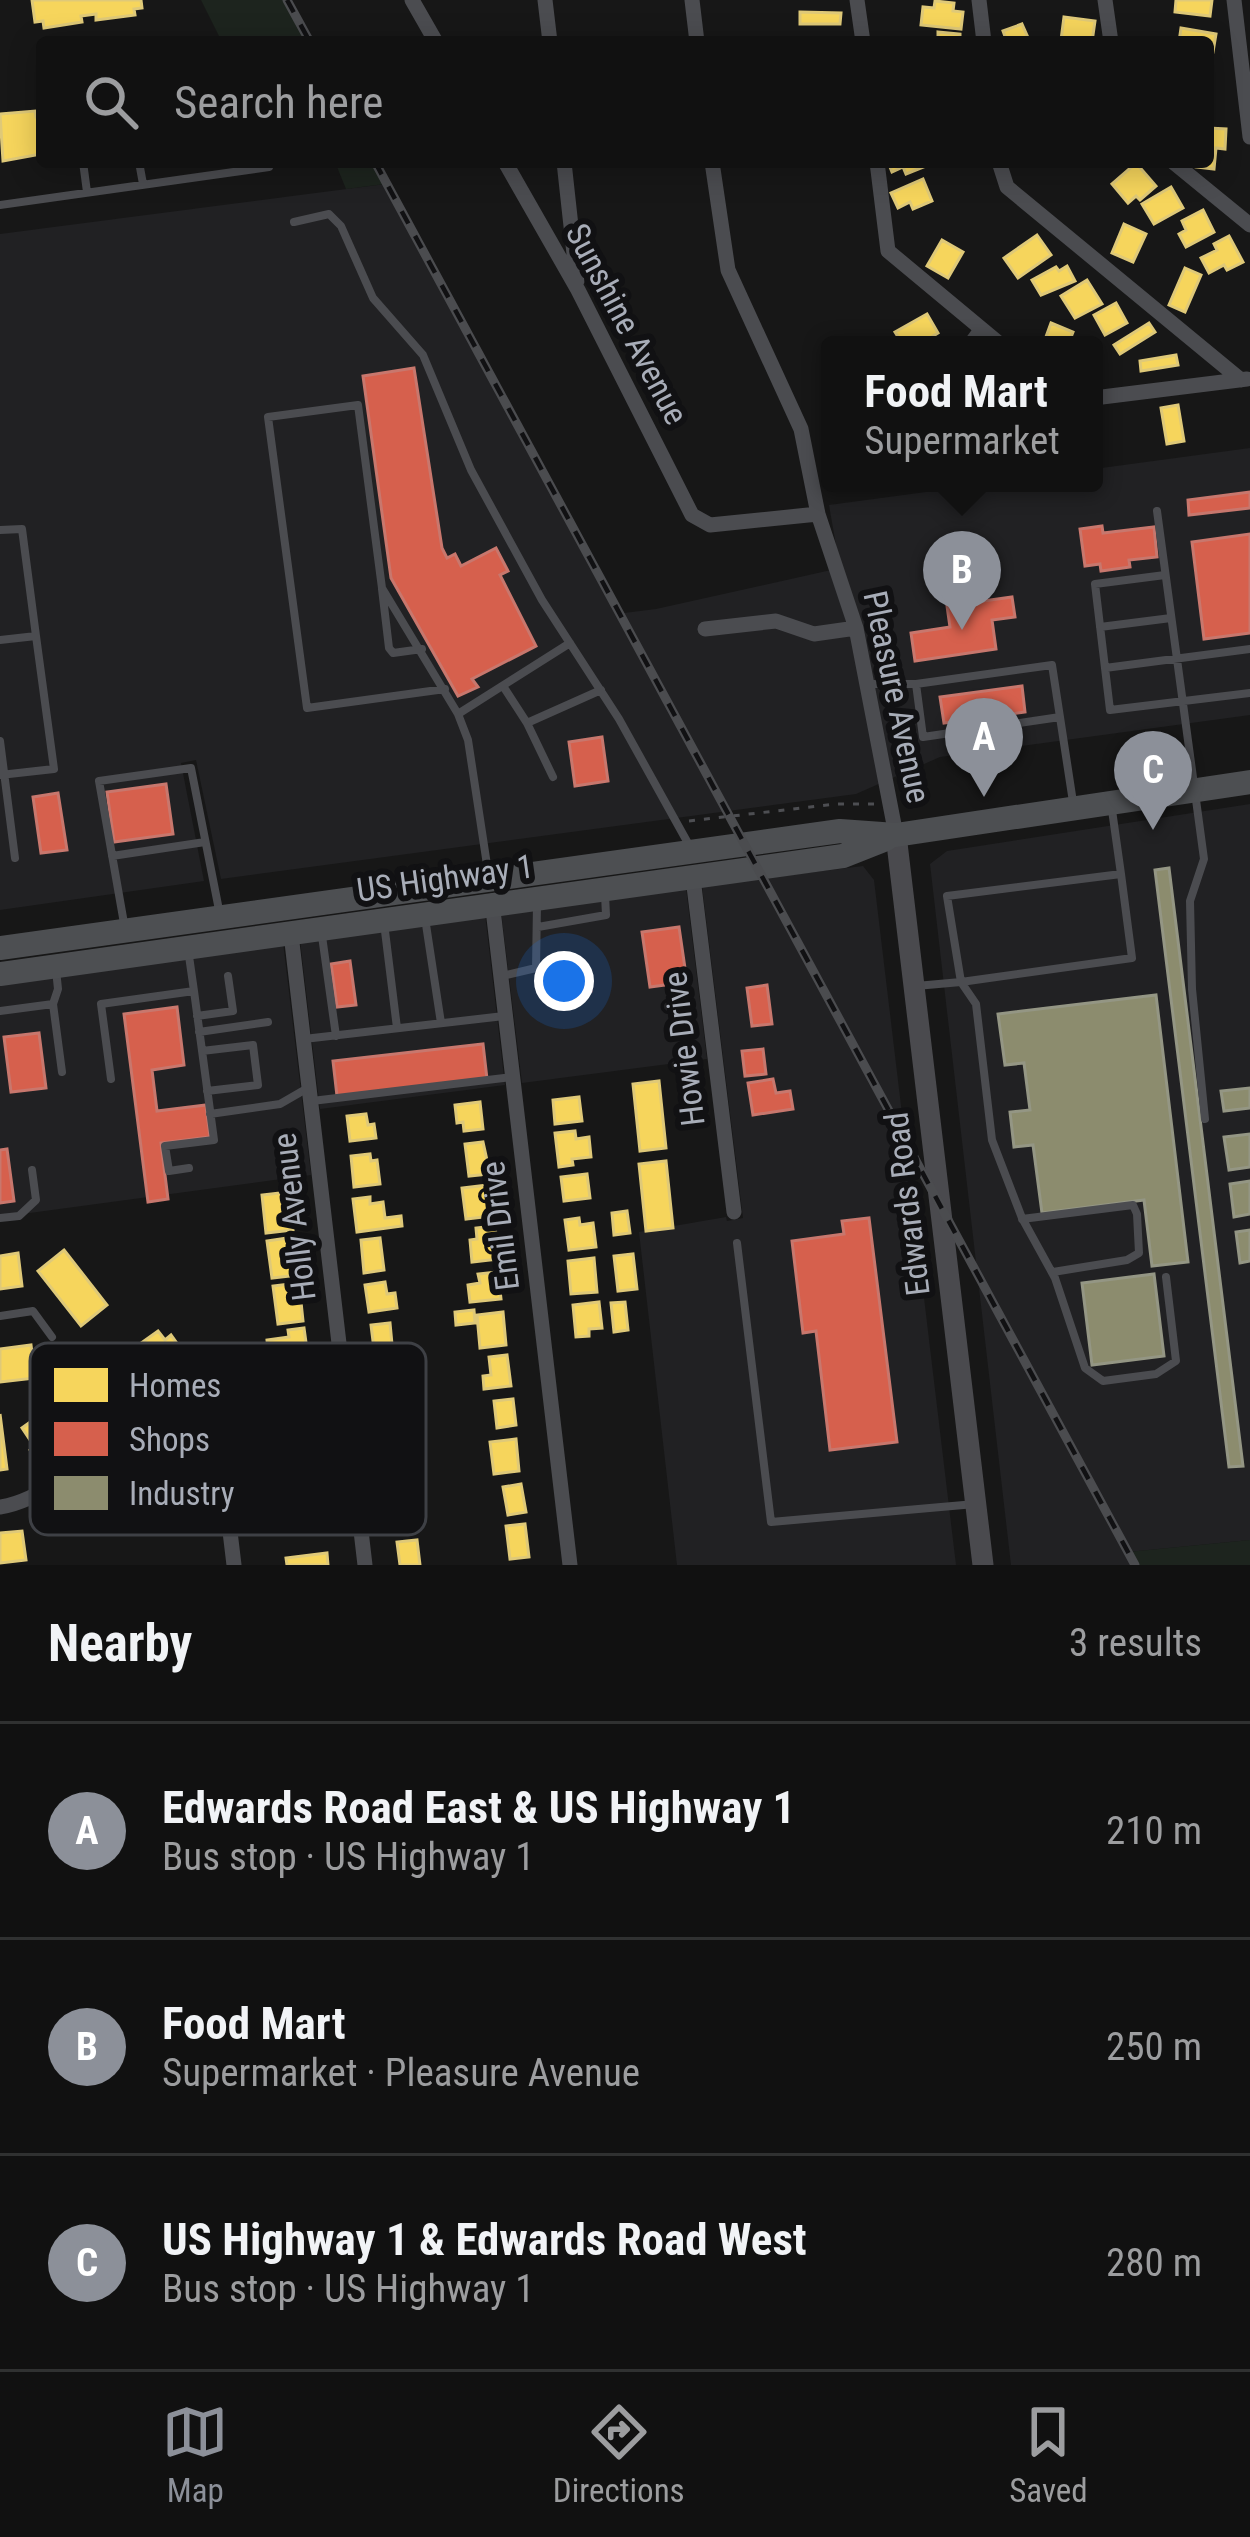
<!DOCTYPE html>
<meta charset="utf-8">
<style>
body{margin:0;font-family:"Roboto Condensed",sans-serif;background:#1a1a1a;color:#f1f3f6}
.you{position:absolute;left:564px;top:981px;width:42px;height:42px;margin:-30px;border:9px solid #fff;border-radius:50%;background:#1a73e8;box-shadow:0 0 0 18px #1a73e833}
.badge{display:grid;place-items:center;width:78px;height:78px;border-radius:50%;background:#8c9099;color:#fff;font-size:39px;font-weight:700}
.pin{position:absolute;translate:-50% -99px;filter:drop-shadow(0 3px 6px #0008)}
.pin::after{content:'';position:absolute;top:63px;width:42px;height:36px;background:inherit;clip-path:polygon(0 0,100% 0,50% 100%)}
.popup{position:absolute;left:821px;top:336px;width:282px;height:156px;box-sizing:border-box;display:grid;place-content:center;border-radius:12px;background:#111;filter:drop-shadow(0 3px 9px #0005);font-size:39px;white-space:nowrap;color:#9c9d9f}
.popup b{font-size:45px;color:#f1f3f6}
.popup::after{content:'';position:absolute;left:50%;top:100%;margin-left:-24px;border:24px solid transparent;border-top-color:#111}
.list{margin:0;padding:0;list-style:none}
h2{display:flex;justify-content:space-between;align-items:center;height:156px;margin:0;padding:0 48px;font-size:51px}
h2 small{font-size:39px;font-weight:400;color:#9c9d9f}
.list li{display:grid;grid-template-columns:78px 1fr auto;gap:36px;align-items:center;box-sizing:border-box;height:216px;padding:0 48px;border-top:3px solid #303131}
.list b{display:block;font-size:45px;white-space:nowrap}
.list p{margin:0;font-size:39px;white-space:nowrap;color:#9c9d9f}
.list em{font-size:39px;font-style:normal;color:#9c9d9f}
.icon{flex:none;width:66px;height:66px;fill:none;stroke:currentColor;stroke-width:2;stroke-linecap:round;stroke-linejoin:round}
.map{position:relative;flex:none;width:1250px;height:1565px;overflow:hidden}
.search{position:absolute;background:#111;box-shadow:0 6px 30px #0003;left:36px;right:36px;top:36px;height:132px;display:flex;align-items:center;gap:30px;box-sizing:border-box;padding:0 42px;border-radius:12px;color:#9c9d9f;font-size:45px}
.sheet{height:804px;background:#111}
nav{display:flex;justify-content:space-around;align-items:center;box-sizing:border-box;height:168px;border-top:3px solid #303131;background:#111;font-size:33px;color:#9c9d9f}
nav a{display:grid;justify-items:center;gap:6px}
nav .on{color:#8c9099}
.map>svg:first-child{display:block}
.built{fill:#212123}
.green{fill:#1d241e}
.homes{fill:#f6d55c;stroke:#dfc978;stroke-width:3}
.shops{fill:#d6604d;stroke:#c8776d;stroke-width:3}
.industry{fill:#8c8c6e;stroke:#949684;stroke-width:3}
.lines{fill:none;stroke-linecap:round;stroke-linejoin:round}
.path{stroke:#4d4e52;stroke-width:3;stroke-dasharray:6 9;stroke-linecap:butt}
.lane{stroke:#4b4c50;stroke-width:8}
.street{stroke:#4b4c50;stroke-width:15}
.secondary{stroke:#4a4a4e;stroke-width:21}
.primary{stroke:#4d4f52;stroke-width:24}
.rail-casing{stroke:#4b4c4f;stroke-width:9}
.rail{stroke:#111113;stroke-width:4.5;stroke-dasharray:14;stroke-linecap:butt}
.labels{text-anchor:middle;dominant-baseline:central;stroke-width:12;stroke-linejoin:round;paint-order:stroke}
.street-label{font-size:33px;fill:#a8adb8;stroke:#111113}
.key{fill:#111113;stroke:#3e4045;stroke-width:3}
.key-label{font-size:33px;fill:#a8adb8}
</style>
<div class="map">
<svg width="1250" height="1565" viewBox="0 0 1250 1565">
<rect width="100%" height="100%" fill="#171717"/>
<path class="built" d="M385,184L616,614L656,609L840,568L829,505L993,483H1094V469L1250,448V715L940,757L856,794L221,879L196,760L181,763L204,881L0,910V234Z
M1250,804V1540L1129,1552L1135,1565H1011L930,864L947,851Z
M863,866L874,880L956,1565H677L639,1232L726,1217L727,1221L743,1218L702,886Z
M686,888L707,1059L522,1083L501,911Z
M485,914L505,1085L320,1109L300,940Z
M283,942L311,1175L0,1217V982Z"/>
<path class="green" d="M201,0H286L309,42H222Z
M335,162H373L385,184L346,189Z
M1250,1540V1565H1135L1128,1552Z"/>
<path class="homes" d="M32,0H141L142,8L134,9L135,15L96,20V14L81,16L82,22L44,28L43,21L35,22Z
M1176,0H1212L1210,16L1175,12Z
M935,1L954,3L953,11L963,12L961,29L921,25L923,7L934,8Z
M800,12L841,13L840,24H800Z
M1064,17L1095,21L1092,42L1061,40Z
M1022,24L1030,42H1007L1003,31Z
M1181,28L1216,34L1213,52L1208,51V42H1179Z
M938,32L960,34V42H927L928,38H938Z
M35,111L36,117L42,116L41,154L3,161L0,114Z
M1208,128L1226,129L1225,149L1216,148L1214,169L1196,167V162H1208Z
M888,162H930L931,164L906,174L903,167L892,172Z
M1136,163L1156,186L1140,200L1136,196L1128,203L1112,184Z
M923,179L932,201L913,209L910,202L898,208L891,193Z
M1171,187L1183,208L1154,224L1142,204Z
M1203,210L1214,232L1186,247L1179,234L1186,230L1182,221Z
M1124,224L1146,234L1133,262L1112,253Z
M1037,235L1051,255L1018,278L1004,258Z
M1229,236L1243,262L1227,270L1224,265L1209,273L1201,258L1217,250L1214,244Z
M942,240L963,252L948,278L927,266Z
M1067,266L1075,281L1041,295L1032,280L1056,267L1059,271Z
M1185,268L1201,275L1185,312L1169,305Z
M1087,280L1102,304L1075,318L1061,296Z
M1116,303L1127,323L1105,335L1094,315Z
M927,314L938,333L919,345H903L895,332Z
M1051,323L1073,332L1068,345H1043Z
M1149,323L1155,332L1120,354L1114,345Z
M1176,355L1178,365L1141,371L1140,361Z
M1178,405L1184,441L1167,444L1161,408Z
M659,1081L666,1148L640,1151L633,1084Z
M579,1097L582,1121L555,1124L553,1100Z
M480,1102L483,1129L464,1131L463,1122L457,1123L455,1105Z
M366,1114L368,1125L374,1124L376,1138L350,1141L347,1116Z
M575,1131L576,1139L589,1137L591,1157L572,1159L573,1165L559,1167L555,1133Z
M483,1142L490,1174L469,1176L465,1144Z
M370,1154L371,1161L377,1160L380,1184L354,1187L351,1156Z
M666,1161L673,1228L646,1231L639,1164Z
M587,1174L590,1198L564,1201L561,1177Z
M488,1185L492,1216L466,1219L462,1188Z
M289,1192L293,1230L266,1233L262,1195Z
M370,1197V1204L383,1202L385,1218L401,1216L402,1226L357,1232L353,1199Z
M627,1211L630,1233L614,1235L612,1213Z
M579,1218L580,1225L593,1223L596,1247L569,1250L565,1220Z
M495,1226L499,1259L472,1262L470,1240L477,1239L476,1228Z
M294,1237L299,1275L272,1278L267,1241Z
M380,1238L384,1270L364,1273L361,1240Z
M64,1250L107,1305L81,1326L38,1271Z
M18,1253L22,1286L0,1289V1256Z
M633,1254L637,1289L618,1291L614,1256Z
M594,1258L597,1292L571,1294L568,1261Z
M498,1272L501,1299L470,1302L468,1285L480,1283L478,1274Z
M385,1282L387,1294L395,1293L397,1308L369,1312L365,1285Z
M299,1283L303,1321L278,1324L273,1286Z
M599,1302L602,1328L589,1329V1336L576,1337L573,1305Z
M625,1302L628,1330L614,1332L611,1303Z
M474,1310L475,1323L456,1325L455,1312Z
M503,1312L506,1345L480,1348L477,1315Z
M390,1323L393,1355L375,1357L371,1325Z
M304,1328L308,1357L269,1361L267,1340L289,1337L288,1330Z
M158,1331L165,1340L171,1335L181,1349L48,1444L53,1452L39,1462L30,1450L34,1446L22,1428Z
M31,1345L35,1378L0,1382V1349Z
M507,1355L511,1386L484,1389L483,1376L491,1375L489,1357Z
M401,1368L403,1394L380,1397L377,1370Z
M309,1371L313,1408L292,1411L287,1374Z
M513,1399L516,1425L497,1428L494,1401Z
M400,1408L402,1422L410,1421L412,1438L384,1442L381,1410Z
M0,1414L7,1469L0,1470Z
M312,1415L315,1443L278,1448L276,1427L298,1424L297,1417Z
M516,1439L519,1471L494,1474L490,1442Z
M191,1444L193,1466L199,1465L201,1482H196L200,1513L174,1516L162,1447Z
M405,1453L406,1462L414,1461L416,1477L390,1481L387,1455Z
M319,1469L321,1491L276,1496L274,1474Z
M521,1484L526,1512L508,1515L503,1487Z
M410,1493L413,1524L395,1526L392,1495Z
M322,1503L324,1524L280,1530L277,1509Z
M525,1524L529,1557L510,1559L506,1526Z
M22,1531L26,1560L0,1563V1533Z
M417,1540L420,1565H400L397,1542Z
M327,1553L328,1565H287L286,1558Z"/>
<path class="shops" d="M414,368L442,548L447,558L455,554L461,566L496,548L508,571L500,575L536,646L472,679L478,687L458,696L391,578L363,376Z
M1250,492V508L1189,515L1188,500Z
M1102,526L1103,533L1154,527L1157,557L1129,560L1130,567L1101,571L1100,564L1085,566L1080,529Z
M1250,534V633L1204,639L1192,542Z
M1012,597L1015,617L992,620L996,649L915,661L911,633L950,627L947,606Z
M1022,686L1025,712L944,723L940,697Z
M602,737L608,781L575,786L569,742Z
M166,784L173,834L114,842L107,792Z
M58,793L67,850L41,853L33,797Z
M679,927L687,982L650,987L642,932Z
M350,961L356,1005L337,1007L331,964Z
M589,979L591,991L571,994L569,982Z
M767,985L772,1024L752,1026L747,988Z
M177,1007L184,1065L152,1070L157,1111L206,1105L210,1137L161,1143L168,1199L148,1202L124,1014Z
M39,1033L46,1088L11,1092L4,1037Z
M483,1044L487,1079L337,1096L333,1061Z
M763,1049L766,1074L745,1076L742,1051Z
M773,1079L776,1093L790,1091L793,1109L753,1115L748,1083Z
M7,1149L14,1201L0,1203V1150Z
M869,1218L897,1442L830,1450L816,1331L803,1333L792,1241L844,1234L842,1221Z"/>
<path class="industry" d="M1169,868L1243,1466L1229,1467L1155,870Z
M1156,995L1188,1262L1152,1266L1144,1200L1042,1213L1033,1145L1014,1147L1010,1112L1030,1110L1024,1063L1005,1065L998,1014Z
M1250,1088V1108L1224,1111L1221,1091Z
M1250,1134V1167L1229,1170L1224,1137Z
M1250,1181V1214L1234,1217L1230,1184Z
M1250,1230V1261L1240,1263L1236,1232Z
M1154,1274L1164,1356L1092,1365L1082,1283Z"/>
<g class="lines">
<path class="path" d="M689,821L836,804H876"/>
<path class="lane" d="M83,162L87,192
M139,162L143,184
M0,205L269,167
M294,222L329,214L341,226L373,298L423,355L471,470L542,600L619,719L689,845
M1157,511L1204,859L1190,901L1192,989L1205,1119
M0,530L22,529L36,636
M1165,575L1095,584L1110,710L1250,693
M382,589L389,648L393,653L422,649
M1100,627L1171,618
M0,640L36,636L54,769L0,775
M1105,668L1250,649
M867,684H916L1052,665L1073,802
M916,684L923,737L1060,717
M503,686L527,723
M445,689L307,708L268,417L358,405L382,588L458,714L468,740L489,878
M458,714L570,643
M0,741L15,858
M553,777L527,723L601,690
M1112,810L1121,874
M112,856L205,842
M1121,874L1132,958L961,982L947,896Z
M425,918L441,1023
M384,923L397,1028
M538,927L606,915L605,895
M125,929L99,781L191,768L219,910
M322,936L336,1036
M502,976L536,968L537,904
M916,986L961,982L976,1004L992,1140L1022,1218L1055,1278L1085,1368L1103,1381L1156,1374L1176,1361L1166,1277
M53,1004L62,1072
M0,1011L53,1004L58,989L56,970
M197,1016L233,1011L228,976
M199,1032L268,1022
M304,1039L504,1016
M202,1051L253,1045L258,1085L207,1091
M111,1079L101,1004L194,991L188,949
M312,1101L512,1077
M210,1114L280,1104L306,1089
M189,1168L169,1171L165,1146L214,1140L194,991
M0,1218L19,1216L36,1200L32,1170
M1022,1219L1133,1205L1137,1214L1139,1253L1127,1260L1053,1272
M737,1243L771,1522L975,1504
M0,1316L33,1311L52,1337"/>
<path class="street" d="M412,0L436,42
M545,0L550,42
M692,0L697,42
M857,0L863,42
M979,0L984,42
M1105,0L1111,42
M1234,0L1250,137
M505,162L578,290L692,515L710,525L818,514
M564,162L577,281
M712,162L728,270L801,429L818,514L856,628L896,835
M877,162L888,251L1001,345
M999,162L1007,187L1241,380
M1173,162L1250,225
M970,345L981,330
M1094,398L1247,379
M705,629L776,621L814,634L856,628
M693,878L734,1212
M492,901L570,1565
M291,934L365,1565
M0,1507C51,1500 116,1436 157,1404L206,1416L220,1448L234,1565"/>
<path class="secondary" d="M896,835L983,1565"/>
<path class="primary" d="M0,948L840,831L896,835L1250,782
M0,974L843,856L886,839"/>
<defs>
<path id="rail" d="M287,0L310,42
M375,162L1135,1565"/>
</defs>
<use href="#rail" class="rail-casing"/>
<use href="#rail" class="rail"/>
</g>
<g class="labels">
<g class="street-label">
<text transform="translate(627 324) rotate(62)">Sunshine Avenue</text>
<text transform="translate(897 697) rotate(78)">Pleasure Avenue</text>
<text transform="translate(445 878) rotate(-8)">US Highway 1</text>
<text transform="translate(684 1049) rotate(-97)">Howie Drive</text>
<text transform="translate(907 1204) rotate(-97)">Edwards Road</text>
<text transform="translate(294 1217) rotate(-97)">Holly Avenue</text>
<text transform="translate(500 1226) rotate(-97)">Emil Drive</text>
</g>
</g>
<rect x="30" y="1343" width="396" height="192" rx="18" class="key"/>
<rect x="54" y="1368" width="54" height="34" fill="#f6d55c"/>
<rect x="54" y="1422" width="54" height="34" fill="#d6604d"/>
<rect x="54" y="1476" width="54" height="34" fill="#8c8c6e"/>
<g class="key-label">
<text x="129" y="1397">Homes</text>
<text x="129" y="1451">Shops</text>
<text x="129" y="1505">Industry</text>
</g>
</svg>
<div class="you"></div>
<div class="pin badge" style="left:984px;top:797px">A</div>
<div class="pin badge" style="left:962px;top:630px">B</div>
<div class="popup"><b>Food Mart</b>Supermarket</div>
<div class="pin badge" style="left:1153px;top:830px">C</div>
<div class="search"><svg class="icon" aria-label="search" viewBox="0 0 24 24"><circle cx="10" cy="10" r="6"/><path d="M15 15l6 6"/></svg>Search here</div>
</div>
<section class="sheet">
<h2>Nearby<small>3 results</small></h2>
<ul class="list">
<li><span class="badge">A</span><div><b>Edwards Road East &amp; US Highway 1</b><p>Bus stop · US Highway 1</p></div><em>210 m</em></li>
<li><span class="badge">B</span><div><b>Food Mart</b><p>Supermarket · Pleasure Avenue</p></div><em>250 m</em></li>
<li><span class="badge">C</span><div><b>US Highway 1 &amp; Edwards Road West</b><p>Bus stop · US Highway 1</p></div><em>280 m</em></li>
</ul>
</section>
<nav>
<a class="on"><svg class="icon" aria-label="map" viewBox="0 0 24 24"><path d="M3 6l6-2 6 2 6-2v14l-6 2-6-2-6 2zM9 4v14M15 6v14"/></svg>Map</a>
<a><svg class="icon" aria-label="directions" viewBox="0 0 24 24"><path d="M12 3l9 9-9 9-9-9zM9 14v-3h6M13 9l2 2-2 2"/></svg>Directions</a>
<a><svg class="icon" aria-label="saved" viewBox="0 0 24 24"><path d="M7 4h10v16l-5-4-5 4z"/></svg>Saved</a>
</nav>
